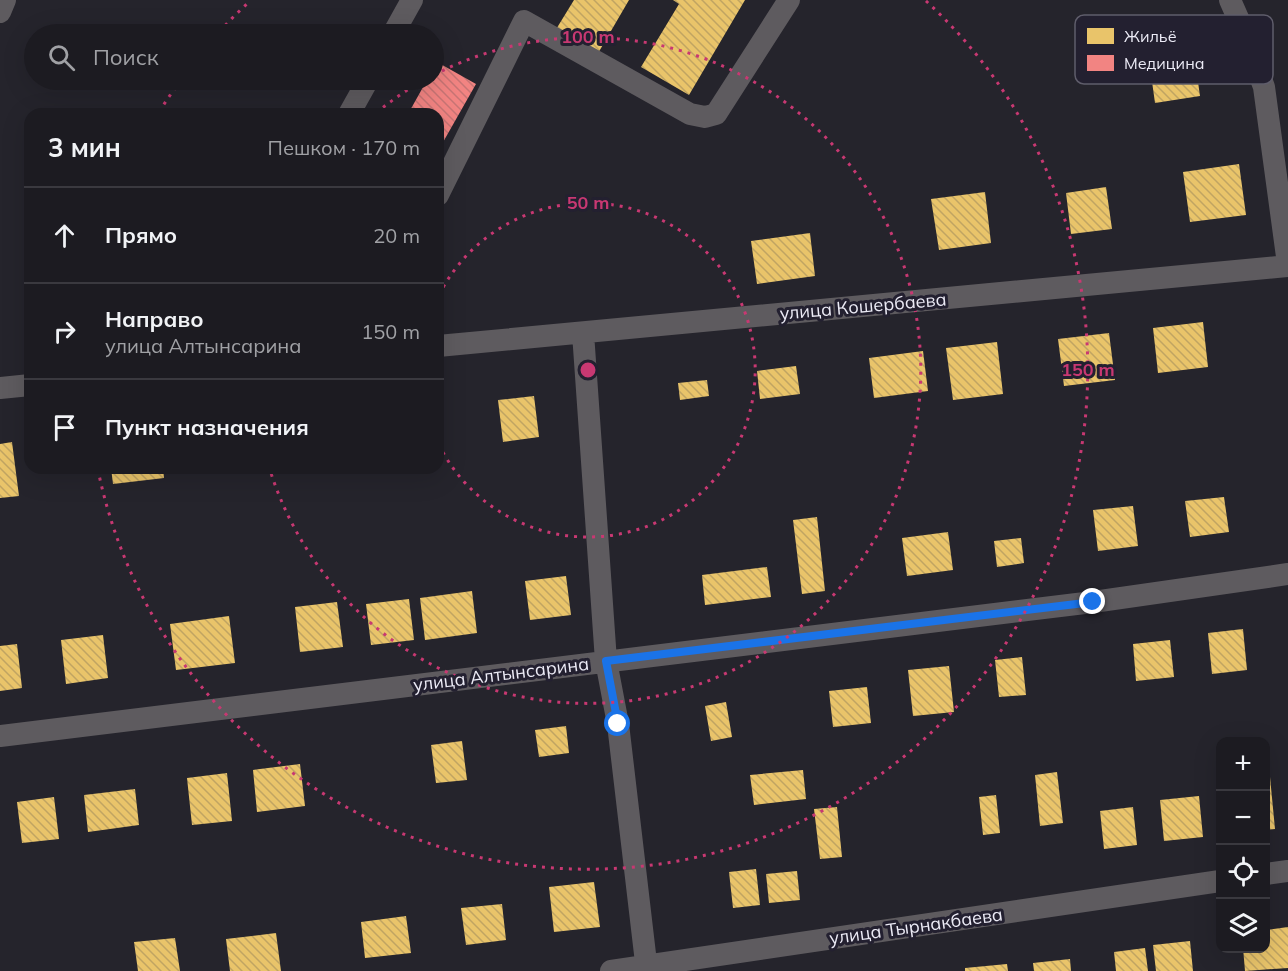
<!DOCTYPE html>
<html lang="ru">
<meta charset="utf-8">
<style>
body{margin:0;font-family:Mulish,sans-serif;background:#25242a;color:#f1f3f6}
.controls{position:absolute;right:18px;bottom:18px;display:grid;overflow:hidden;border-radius:12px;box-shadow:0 6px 24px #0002}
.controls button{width:54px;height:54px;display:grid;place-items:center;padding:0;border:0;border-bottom:2px solid #3a393f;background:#1c1b21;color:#f1f3f6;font:30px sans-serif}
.stop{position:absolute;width:18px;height:18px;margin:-14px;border:4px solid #1a73e8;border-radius:50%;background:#fff}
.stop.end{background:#1a73e8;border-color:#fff;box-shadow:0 2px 6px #0008}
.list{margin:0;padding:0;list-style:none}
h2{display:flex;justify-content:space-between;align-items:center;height:78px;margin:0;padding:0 24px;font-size:26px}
h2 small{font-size:20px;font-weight:400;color:#a0a1a5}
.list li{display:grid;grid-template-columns:39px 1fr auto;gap:18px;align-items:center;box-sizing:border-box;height:96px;padding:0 24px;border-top:2px solid #3a393f}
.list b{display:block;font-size:22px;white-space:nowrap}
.list p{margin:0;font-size:20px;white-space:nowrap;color:#a0a1a5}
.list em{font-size:20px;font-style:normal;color:#a0a1a5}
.icon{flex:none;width:33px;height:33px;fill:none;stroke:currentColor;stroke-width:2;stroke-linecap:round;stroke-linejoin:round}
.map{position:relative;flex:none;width:1288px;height:971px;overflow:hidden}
.search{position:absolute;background:#1c1b21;box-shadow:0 6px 24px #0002;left:24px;top:24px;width:420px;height:66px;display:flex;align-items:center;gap:15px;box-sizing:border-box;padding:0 21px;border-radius:33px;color:#a0a1a5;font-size:22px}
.panel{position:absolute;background:#1c1b21;box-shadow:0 6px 24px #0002;left:24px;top:108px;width:420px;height:366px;border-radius:18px}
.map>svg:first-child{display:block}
.homes{fill:url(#homes-back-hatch)}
.health{fill:url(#health-back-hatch)}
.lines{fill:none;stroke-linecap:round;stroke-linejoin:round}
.minor{stroke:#5e5b5f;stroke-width:22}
.route{stroke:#1a73e8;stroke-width:8}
.ring{fill:none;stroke:#c83872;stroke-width:3;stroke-dasharray:3 6}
.labels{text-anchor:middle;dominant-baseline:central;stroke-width:6;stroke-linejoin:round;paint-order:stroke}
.street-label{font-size:18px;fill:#ecebf6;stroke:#232030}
.key{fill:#232030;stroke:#5f5d6b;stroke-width:1.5}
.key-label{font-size:16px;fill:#ecebf6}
.centre{fill:#c83872;stroke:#232030;stroke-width:3}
.ring-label{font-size:18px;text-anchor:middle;font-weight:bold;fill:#c83872;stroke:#232030;stroke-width:6;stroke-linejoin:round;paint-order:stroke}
</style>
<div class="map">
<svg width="1288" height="971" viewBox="0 0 1288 971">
<defs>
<pattern id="homes-back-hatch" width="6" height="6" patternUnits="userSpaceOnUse" patternTransform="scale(1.5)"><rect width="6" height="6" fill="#e9c46a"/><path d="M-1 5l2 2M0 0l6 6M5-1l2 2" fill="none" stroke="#c0a462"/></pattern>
<pattern id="health-back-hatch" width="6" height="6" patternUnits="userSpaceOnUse" patternTransform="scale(1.5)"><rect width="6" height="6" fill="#f28482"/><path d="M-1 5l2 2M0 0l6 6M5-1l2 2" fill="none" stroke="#c77474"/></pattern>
</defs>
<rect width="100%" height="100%" fill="#25242c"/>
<path class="homes" d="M574,0H629L597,55L555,31Z
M673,0H745L689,95L641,67L679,4Z
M1194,54L1200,96L1155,103L1149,60Z
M1239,164L1246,215L1190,222L1183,172Z
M1106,187L1112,229L1071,234L1066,193Z
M985,192L991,243L939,250L931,199Z
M810,233L815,276L757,284L751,241Z
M1203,322L1208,367L1158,373L1153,328Z
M1109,333L1115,380L1064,386L1058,339Z
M997,342L1003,394L953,400L946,348Z
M923,351L928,391L874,398L869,358Z
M796,366L800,394L760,399L757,371Z
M707,380L709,396L680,400L678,383Z
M534,396L539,437L503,442L498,400Z
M12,442L19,496L0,498V444Z
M111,468H163L164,478L113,484Z
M1224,497L1229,532L1190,537L1185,501Z
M1133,506L1138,546L1098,551L1093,510Z
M817,517L825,591L802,594L793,520Z
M948,532L953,570L907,576L902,538Z
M1021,538L1024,563L997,567L994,541Z
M767,567L771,597L705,605L702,575Z
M566,576L571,615L530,620L525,581Z
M472,591L477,633L425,640L420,598Z
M409,599L414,640L371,645L366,604Z
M337,602L343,647L300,652L295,607Z
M229,616L235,663L176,670L170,624Z
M1243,629L1247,670L1212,674L1208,633Z
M103,635L108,678L66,684L61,640Z
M1170,640L1174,677L1136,681L1133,644Z
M17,644L22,688L0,691V646Z
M1022,657L1026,695L999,697L995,660Z
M949,666L954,712L913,716L908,670Z
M867,687L871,723L833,727L829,691Z
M726,702L732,737L711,741L705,706Z
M566,726L569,753L539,757L535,730Z
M462,741L467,780L436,783L431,745Z
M300,764L305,806L257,812L253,770Z
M803,770L806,799L754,805L750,775Z
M1057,772L1063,823L1040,826L1035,775Z
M227,773L232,821L192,825L187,778Z
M1266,777H1270L1275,829L1266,830Z
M135,789L139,825L88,832L84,795Z
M996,795L1000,833L983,835L979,797Z
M1199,796L1203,837L1164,841L1160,800Z
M54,797L59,839L22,843L17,802Z
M837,807L842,857L820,859L814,809Z
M1133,807L1137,845L1104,849L1100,811Z
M756,869L760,905L733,908L729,872Z
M797,871L800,900L769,903L766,874Z
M594,882L600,927L554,932L549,887Z
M502,904L506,940L466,945L461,908Z
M406,916L411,953L365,958L361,922Z
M1288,927V968L1245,971L1243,948H1266V930Z
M276,933L281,971H230L226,939Z
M175,938L180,971H138L134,942Z
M1190,941L1193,971H1156L1153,945Z
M1145,948L1148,971H1116L1114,952Z
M1070,959L1071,971H1034L1033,963Z
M1007,964L1008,971H965V968Z"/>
<path class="health" d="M437,62L476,84L438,151V114H408L427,80H434V69Z"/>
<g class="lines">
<path class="minor" d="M1230,0L1241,25L1264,87L1288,264
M0,12L5,0
M393,34L412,0
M349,114L368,80
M438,195L524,21L690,114L705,117L716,114L789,0
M583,333L606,661L618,724L647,971
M438,346L1288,266
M0,388L30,385
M0,736L1093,602L1288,574
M1266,874L1288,871
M611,971L1220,881"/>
</g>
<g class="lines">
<path class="route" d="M618,724L606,661L1093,602"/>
</g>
<g class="ring">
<path d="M439 295A167 167 0 1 1 439 445"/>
<path d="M376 113A333 333 0 0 1 424 80M434 75A333 333 0 1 1 270 470"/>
<path d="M159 112A500 500 0 0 1 181 80M219 32A500 500 0 0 1 250 1M926 1A500 500 0 1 1 98 470"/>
</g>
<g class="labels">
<g class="street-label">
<text transform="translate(863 306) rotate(-5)">улица Кошербаева</text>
<text transform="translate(501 674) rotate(-7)">улица Алтынсарина</text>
<text transform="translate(916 926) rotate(-8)">улица Тырнакбаева</text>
</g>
</g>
<rect x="1075" y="15" width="198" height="69" rx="9" class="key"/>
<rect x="1087" y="28" width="27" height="16" fill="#e9c46a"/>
<rect x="1087" y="55" width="27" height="16" fill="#f28482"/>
<g class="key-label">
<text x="1124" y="42">Жильё</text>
<text x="1124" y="69">Медицина</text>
</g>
<circle cx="588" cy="370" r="9" class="centre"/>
<g class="ring-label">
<text x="588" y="43">100 m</text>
<text x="588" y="209">50 m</text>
<text x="1088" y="376">150 m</text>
</g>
</svg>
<div class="controls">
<button>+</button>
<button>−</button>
<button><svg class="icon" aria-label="locate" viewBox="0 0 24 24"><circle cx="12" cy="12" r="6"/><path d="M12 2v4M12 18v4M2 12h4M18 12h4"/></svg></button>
<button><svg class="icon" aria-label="layers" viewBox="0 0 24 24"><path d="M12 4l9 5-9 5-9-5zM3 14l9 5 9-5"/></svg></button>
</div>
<div class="stop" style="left:618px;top:724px"></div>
<div class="stop end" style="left:1093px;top:602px"></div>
<div class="search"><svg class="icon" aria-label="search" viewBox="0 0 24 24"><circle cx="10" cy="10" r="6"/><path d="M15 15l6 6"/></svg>Поиск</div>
<section class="panel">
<h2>3 мин<small>Пешком · 170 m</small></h2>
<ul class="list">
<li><svg class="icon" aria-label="ahead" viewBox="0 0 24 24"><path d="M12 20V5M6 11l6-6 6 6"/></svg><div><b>Прямо</b></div><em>20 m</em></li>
<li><svg class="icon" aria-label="right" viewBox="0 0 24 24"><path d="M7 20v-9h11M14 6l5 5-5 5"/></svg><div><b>Направо</b><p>улица Алтынсарина</p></div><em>150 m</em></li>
<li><svg class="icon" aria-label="arrive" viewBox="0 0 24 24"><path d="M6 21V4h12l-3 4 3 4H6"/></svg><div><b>Пункт назначения</b></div></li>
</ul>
</section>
</div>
